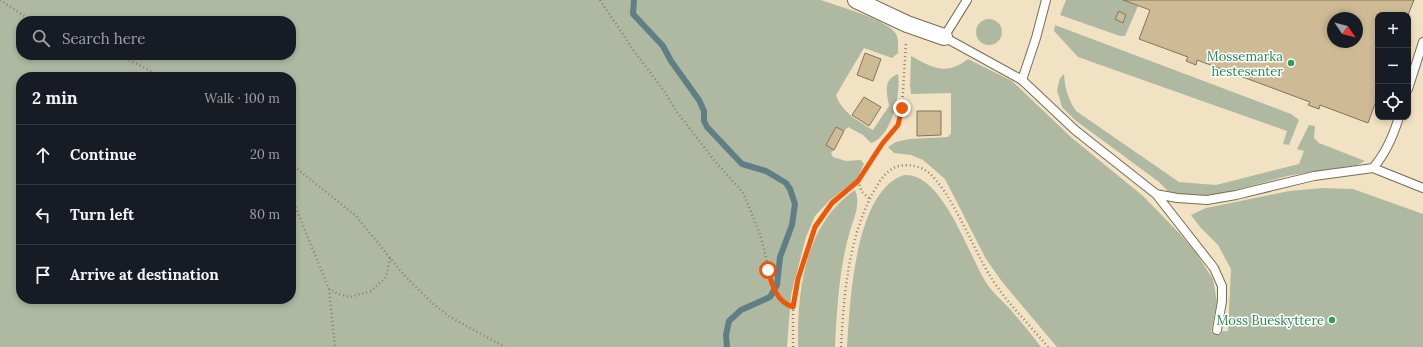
<!DOCTYPE html>
<meta charset="utf-8">
<style>
body{margin:0;font-family:Lora,serif;background:#20242c;color:#f1f3f6}
.controls{position:absolute;right:12px;top:12px;display:grid;overflow:hidden;border-radius:8px;box-shadow:0 2px 6px #0003}
.controls button{width:36px;height:36px;display:grid;place-items:center;padding:0;border:0;border-bottom:1px solid #363941;background:#171b24;color:#f1f3f6;font:20px sans-serif}
.compass{position:absolute;left:1327px;top:12px;width:36px;height:36px;border-radius:50%;background:#171b24;box-shadow:0 2px 6px #0003;rotate:125deg}
.stop{position:absolute;width:12px;height:12px;margin:-9px;border:3px solid #ea580c;border-radius:50%;background:#fff}
.stop.end{background:#ea580c;border-color:#fff;box-shadow:0 1px 4px #0008}
.list{margin:0;padding:0;list-style:none}
h2{display:flex;justify-content:space-between;align-items:center;height:52px;margin:0;padding:0 16px;font-size:17px}
h2 small{font-size:13px;font-weight:400;color:#9ea1a6}
.list li{display:grid;grid-template-columns:26px 1fr auto;gap:12px;align-items:center;box-sizing:border-box;height:60px;padding:0 16px;border-top:1px solid #363941}
.list b{display:block;font-size:15px;white-space:nowrap}
.list em{font-size:13px;font-style:normal;color:#9ea1a6}
.icon{flex:none;width:22px;height:22px;fill:none;stroke:currentColor;stroke-width:2;stroke-linecap:round;stroke-linejoin:round}
.map{position:relative;flex:none;width:1423px;height:347px;overflow:hidden}
.search{position:absolute;background:#171b24;box-shadow:0 2px 6px #0003;left:16px;top:16px;width:280px;height:44px;display:flex;align-items:center;gap:10px;box-sizing:border-box;padding:0 14px;border-radius:16px;color:#9ea1a6;font-size:15px}
.panel{position:absolute;background:#171b24;box-shadow:0 2px 6px #0003;left:16px;top:72px;width:280px;height:232px;border-radius:16px}
.map>svg:first-child{display:block}
.green{fill:#afb9a2;fill-rule:evenodd}
.lines{fill:none;stroke-linecap:round;stroke-linejoin:round}
.stream{stroke:#5f7e85;stroke-width:6}
.building{fill:#ceba95;stroke:#83755a;fill-rule:evenodd}
.lane-casing{stroke:#7a6c52;stroke-width:10}
.street-casing{stroke:#7a6c52;stroke-width:18}
.path{stroke:#8b806c;stroke-width:2.5;stroke-dasharray:1 3;stroke-linecap:butt}
.lane{stroke:#fff;stroke-width:8}
.street{stroke:#fff;stroke-width:16}
.route{stroke:#ea580c;stroke-width:5}
.leisure-dot{fill:#2e9e5b;stroke:#fff;stroke-width:1.5}
.labels{text-anchor:middle;dominant-baseline:central;stroke-width:3;stroke-linejoin:round;paint-order:stroke}
.leisure-label{font-size:13px;fill:#27864d;stroke:#fff;text-anchor:end}
</style>
<div class="map">
<svg width="1423" height="347" viewBox="0 0 1423 347">
<rect width="100%" height="100%" fill="#f2e2c4"/>
<path class="green" d="M0,0H821C837,6 889,20 896,34C899,40 898,47 898,53L892,58L864,48L836,95C841,112 860,122 873,130L889,106C887,94 882,80 898,74C901,93 892,137 871,143L863,135L848,127L844,131L836,127L826,145L834,150L831,153L833,157L846,161L861,160L864,164L857,179L829,201L815,216L806,237L791,295L787,347H0ZM21,21H291V55H21ZM21,77H291V299H21Z
M1066,0H1123L1138,6L1125,36H1120L1060,15Z
M976 32a13 13 0 1 1 26 0a13 13 0 1 1-26 0Z
M1055,25L1291,114L1299,120L1289,145L1283,144L1287,131L1078,57L1054,31Z
M911,56C933,68 946,76 968,59L1012,81L1072,138L1143,196L1180,234L1196,253L1213,279L1217,302L1211,332L1228,331L1231,269L1218,245L1200,227L1191,215L1206,208L1289,191L1322,188L1353,189L1423,214V347H1057L1003,283L986,259L945,179L923,160L911,155L894,153L888,147L896,142L909,139L948,137L951,133V93L911,94L910,85Z
M1064,74C1065,88 1068,99 1076,111L1179,182L1216,185L1299,164L1304,151L1297,149L1309,125L1315,126L1314,138L1319,143L1365,161L1357,165L1287,176L1229,192L1208,195H1182L1169,192L1159,182L1075,120L1062,107L1057,90L1060,78Z
M904,175C943,172 969,257 987,284C993,293 1003,301 1010,309C1021,322 1031,334 1041,347H847C850,304 854,191 904,175Z
M855,190C861,203 854,218 850,231C839,269 837,308 835,347H798C797,290 805,224 855,190Z"/>
<g class="lines">
<path class="stream" d="M634,0L633,14L663,46L671,61L699,100L704,111V121L707,127L742,164L766,171L786,183L790,189L795,204L792,225L780,257L777,285L770,297L741,310L729,321L726,335L727,347"/>
</g>
<path class="building" d="M1123,0H1414L1408,15H1378V96L1368,123L1320,105L1319,109L1308,105L1310,102L1197,60L1196,65L1186,61L1188,57L1139,39L1150,10ZM1333,18H1357V42H1333Z
M1119,11L1126,15L1123,23L1115,19Z
M865,53L881,59L873,81L857,75Z
M864,97L881,107L869,126L852,115Z
M917,111H941V135L917,136Z
M836,127L844,131L834,150L826,145Z"/>
<g class="lines">
<defs>
<path id="lane" d="M967,0L944,37L1022,80L1075,130L1156,194L1214,268L1222,286V301L1217,330
M1022,80L1036,38L1046,0
M1408,89L1423,42
M1373,168L1423,188
M1156,194L1177,198L1207,200L1236,195L1314,176L1373,168C1386,153 1393,137 1399,117"/>
<path id="street" d="M856,0L907,24L944,37"/>
</defs>
<use href="#lane" class="lane-casing"/>
<use href="#street" class="street-casing"/>
<path class="path" d="M0,0L32,21
M600,0L634,51L664,91L677,112L714,160L744,194L761,237L774,290L786,305L793,307
M118,55L149,70L159,77
M291,164L356,216L404,275L431,302L450,317L505,347
M858,181L862,192L870,199
M291,196L329,289L338,294L350,297L371,291L386,277L390,258
M329,289L335,347
M793,347V307L798,279L815,227L832,203L858,181L882,144L898,125L902,108L906,42
M841,347C844,294 848,238 874,191C880,180 887,169 899,166C909,164 920,166 928,172C951,191 973,248 990,276C1006,302 1029,324 1048,347"/>
<use href="#lane" class="lane"/>
<use href="#street" class="street"/>
</g>
<g class="lines">
<path class="route" d="M768,270C772,286 777,302 793,307L798,279L815,227L832,203L858,181L882,144L898,125L902,108"/>
</g>
<g class="leisure-dot">
<circle cx="1291" cy="63" r="4"/>
<circle cx="1332" cy="320" r="4"/>
</g>
<g class="labels">
<g class="leisure-label">
<text x="1283" y="56">Mossemarka<tspan x="1283" dy="15">hestesenter</tspan></text>
<text x="1324" y="320">Moss Bueskyttere</text>
</g>
</g>
</svg>
<div class="controls">
<button>+</button>
<button>−</button>
<button><svg class="icon" aria-label="locate" viewBox="0 0 24 24"><circle cx="12" cy="12" r="6"/><path d="M12 2v4M12 18v4M2 12h4M18 12h4"/></svg></button>
</div>
<svg class="compass" viewBox="-18 -18 36 36"><path d="M0-13l5 13h-10z" fill="#e53935"/><path d="M0 13l5-13h-10z" fill="#9ea1a6"/></svg>
<div class="stop" style="left:768px;top:270px"></div>
<div class="stop end" style="left:902px;top:108px"></div>
<div class="search"><svg class="icon" aria-label="search" viewBox="0 0 24 24"><circle cx="10" cy="10" r="6"/><path d="M15 15l6 6"/></svg>Search here</div>
<section class="panel">
<h2>2 min<small>Walk · 100 m</small></h2>
<ul class="list">
<li><svg class="icon" aria-label="ahead" viewBox="0 0 24 24"><path d="M12 20V5M6 11l6-6 6 6"/></svg><div><b>Continue</b></div><em>20 m</em></li>
<li><svg class="icon" aria-label="left" viewBox="0 0 24 24"><path d="M17 20v-9H6M10 6l-5 5 5 5"/></svg><div><b>Turn left</b></div><em>80 m</em></li>
<li><svg class="icon" aria-label="arrive" viewBox="0 0 24 24"><path d="M6 21V4h12l-3 4 3 4H6"/></svg><div><b>Arrive at destination</b></div></li>
</ul>
</section>
</div>
